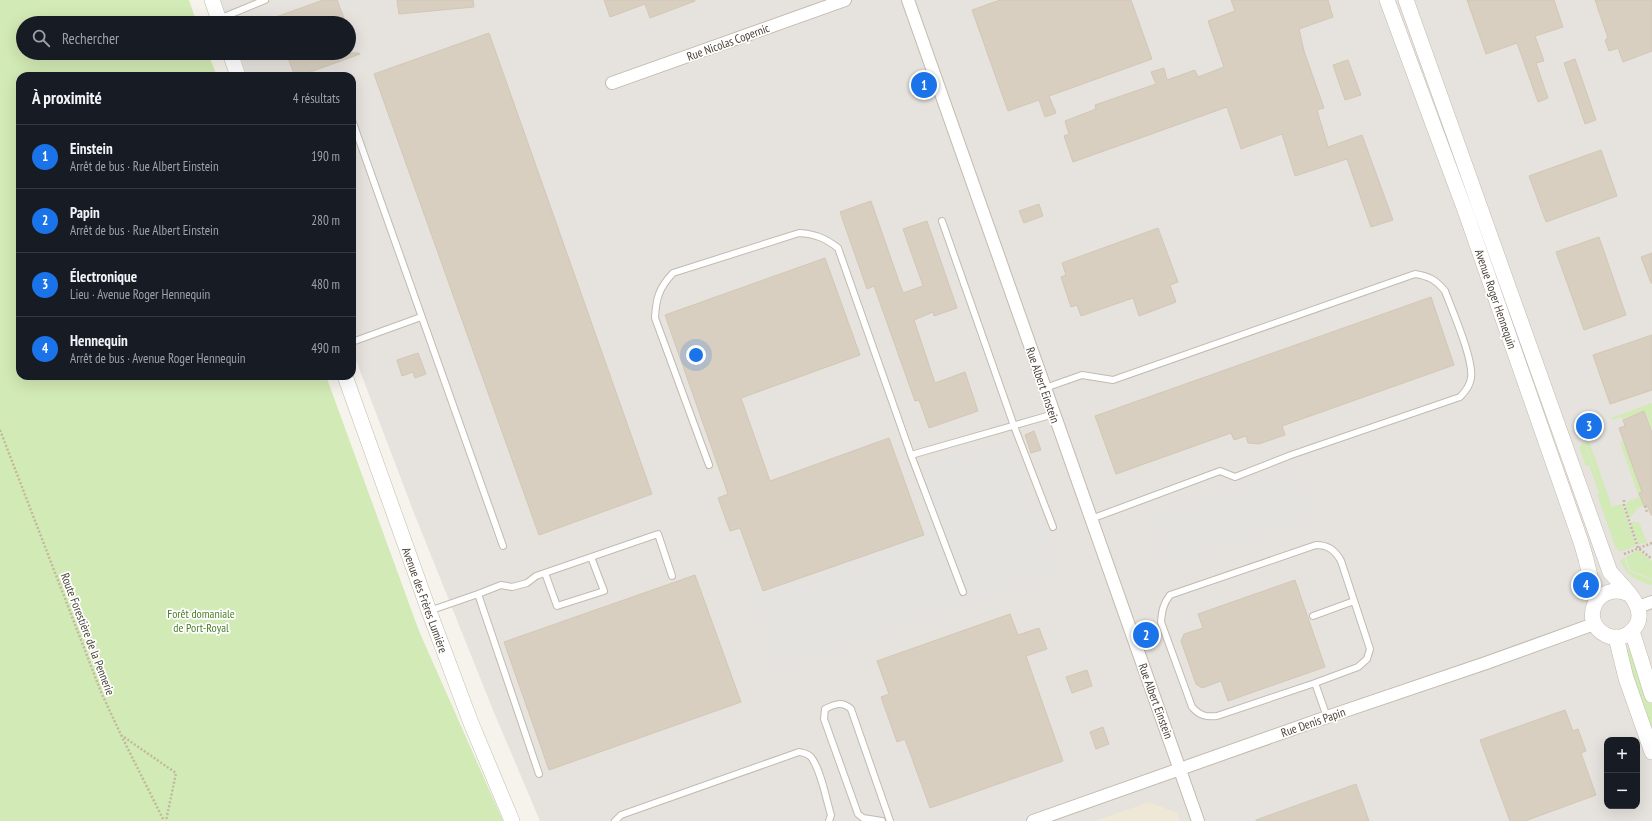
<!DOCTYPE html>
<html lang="fr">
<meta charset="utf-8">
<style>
body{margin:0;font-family:"PT Sans Narrow",sans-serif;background:#20242c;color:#f1f3f6}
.controls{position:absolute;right:12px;bottom:12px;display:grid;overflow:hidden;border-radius:8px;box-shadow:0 4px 16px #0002}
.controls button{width:36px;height:36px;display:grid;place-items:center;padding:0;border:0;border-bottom:1px solid #363941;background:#171b24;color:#f1f3f6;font:20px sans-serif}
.you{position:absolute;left:696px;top:355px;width:14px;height:14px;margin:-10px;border:3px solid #fff;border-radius:50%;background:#1a73e8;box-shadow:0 0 0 6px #1a73e833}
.badge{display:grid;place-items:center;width:26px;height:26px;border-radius:50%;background:#1a73e8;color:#fff;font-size:13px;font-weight:700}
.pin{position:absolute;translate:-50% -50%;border:2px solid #fff;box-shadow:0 1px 4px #0006}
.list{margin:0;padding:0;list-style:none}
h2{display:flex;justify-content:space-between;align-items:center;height:52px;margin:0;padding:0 16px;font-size:17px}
h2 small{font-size:13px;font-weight:400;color:#9ea1a6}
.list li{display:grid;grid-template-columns:26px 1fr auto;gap:12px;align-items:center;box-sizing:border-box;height:64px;padding:0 16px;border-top:1px solid #363941}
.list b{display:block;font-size:15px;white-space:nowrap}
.list p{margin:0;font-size:13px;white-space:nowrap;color:#9ea1a6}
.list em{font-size:13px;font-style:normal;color:#9ea1a6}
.icon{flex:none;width:22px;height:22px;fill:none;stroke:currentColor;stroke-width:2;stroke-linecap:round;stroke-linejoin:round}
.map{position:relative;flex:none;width:1652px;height:821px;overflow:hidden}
.search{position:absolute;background:#171b24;box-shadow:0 4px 16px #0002;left:16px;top:16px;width:340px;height:44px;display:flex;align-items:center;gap:10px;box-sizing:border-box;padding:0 14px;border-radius:22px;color:#9ea1a6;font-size:15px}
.panel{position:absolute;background:#171b24;box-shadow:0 4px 16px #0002;left:16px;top:72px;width:340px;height:308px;border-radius:12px}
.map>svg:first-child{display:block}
.industrial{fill:#e6e2dd;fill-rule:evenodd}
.education{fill:#efe8d6}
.green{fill:#d2eab5}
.parking{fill:#e5e3e0}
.building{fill:#d8cfc1;stroke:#d3c7b4}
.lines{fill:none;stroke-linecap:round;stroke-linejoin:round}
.service-casing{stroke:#c2bbae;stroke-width:8}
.minor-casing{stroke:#c2bbae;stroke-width:14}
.tertiary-casing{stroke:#c2bbae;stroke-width:16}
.path{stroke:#c4b79f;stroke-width:2.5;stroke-dasharray:2 2;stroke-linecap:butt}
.service{stroke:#fff;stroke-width:6}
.minor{stroke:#fff;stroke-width:12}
.tertiary{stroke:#fff;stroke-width:15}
.labels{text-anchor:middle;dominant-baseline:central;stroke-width:3.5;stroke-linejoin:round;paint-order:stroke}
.street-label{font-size:12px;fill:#4b4439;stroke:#fff}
.park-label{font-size:12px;fill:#4a7f2a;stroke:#fff}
</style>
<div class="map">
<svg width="1652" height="821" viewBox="0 0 1652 821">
<rect width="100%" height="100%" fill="#f6f3ec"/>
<path class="industrial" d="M219,0H1652V821H540L495,715L414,513L352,350V76H247L239,53H349V23H227ZM1607,740H1637V806H1607Z"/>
<path class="education" d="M1149,802L1177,813L1180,821H1095Z"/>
<path class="green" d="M0,0H189L197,23H23V53H208L217,76H20V376H326L419,631L503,821H0Z
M1652,403V431L1646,414L1641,412L1622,419L1621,417L1612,420L1611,418Z
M1589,441L1612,507L1622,504L1635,543L1634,547L1623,551H1619L1615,546L1597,494L1599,493L1589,465L1586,466L1579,447L1584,442L1604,498L1585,442Z
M1624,441L1642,492L1639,493L1644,506L1636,509V511L1629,518L1626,508L1627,502L1639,497L1620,442Z
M1630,522H1639L1647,543L1638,544Z
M1638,550L1652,561V579L1630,570L1626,557Z
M1624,557L1629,571L1652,580V585C1637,582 1627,575 1620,561Z
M1628,649L1634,650L1652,700V736L1622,652Z"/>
<path class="parking" d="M1013,438L1061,573L776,673L749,595L930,531L912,469Z
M1293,465L1299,483L1308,481L1316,507L1309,509L1312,521L1167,569L1149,513Z"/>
<path class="building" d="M323,0H337L346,23H262V22Z
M397,0H473L474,7L399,14Z
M604,0H695V1L650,18L645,4L610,17Z
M1000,0H1131L1152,59L1049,96L1056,113L1045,117L1039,100L1008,111L972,10Z
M1231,0H1328L1333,17L1299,29L1304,51L1324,108L1317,110L1328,147L1362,135L1393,220L1371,227L1347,159L1295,176L1282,134L1241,149L1227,107L1073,162L1064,136L1069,134L1065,121L1096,109L1095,105L1156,84L1151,72L1164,68L1167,80L1195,70L1198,77L1224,67L1208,21L1235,11Z
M1467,0H1554L1563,27L1535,36L1544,61L1536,63L1548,98L1538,102L1517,43L1486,54Z
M1595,0H1652V51L1623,62L1618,48L1609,51L1605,40L1608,38Z
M489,33L652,494L539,535L374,74Z
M286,53H359L360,54L299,76H295Z
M1575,59L1596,120L1585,124L1564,63Z
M1348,60L1361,95L1345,100L1333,65Z
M1601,150L1617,196L1546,222L1529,176Z
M871,201L903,293L923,286L903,229L927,221L957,308L934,316L933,312L914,320L935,383L965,372L978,411L929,428L919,400L915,401L874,286L867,289L840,212Z
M1039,204L1043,216L1024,223L1019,211Z
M1158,228L1178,282L1170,285L1176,302L1139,316L1133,298L1081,316L1077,305L1071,307L1061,277L1066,275L1062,263Z
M1599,237L1626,315L1584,330L1556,252Z
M1652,253V283H1651L1641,257Z
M825,258L860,355L741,398L770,481L889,438L924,535L763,591L740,528L730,531L718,498L728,494L665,315Z
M1431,297L1454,365L1282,426L1285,435L1259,444L1248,443L1246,436L1234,440L1231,433L1116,474L1095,416Z
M1652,335V390L1610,404L1593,355Z
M418,353L426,374L415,378L413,372L402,376L397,360Z
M1644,411L1652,433V515H1651L1647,505L1644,506L1639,493L1642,492L1619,428L1625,426L1623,420Z
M1034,431L1041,450L1031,453L1025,435Z
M695,575L741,702L549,770L504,642Z
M1295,580L1325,667L1228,701L1221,681L1202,688L1196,684L1181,641L1184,634L1203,628L1198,614Z
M1010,614L1018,635L1039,628L1047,649L1026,656L1063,761L930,808L905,739L897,742L881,697L889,694L877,661Z
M1087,670L1092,686L1072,693L1066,677Z
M1565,710L1573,731L1578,729L1586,751L1581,753L1596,795L1525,821H1510L1480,740Z
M1103,727L1109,744L1096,749L1090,732Z
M1356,784L1369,821H1256V820Z"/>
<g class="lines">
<defs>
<path id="service" d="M219,19L265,0
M352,120L503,546
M942,221L1014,426L1053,527
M352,342L421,317
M1045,388L1082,375L1113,380L1415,274C1429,276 1436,280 1445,291C1452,310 1474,360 1471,378C1470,385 1465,392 1460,397L1291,455L1235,477L1220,471L1091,519
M911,455L963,592
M709,465L655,318C656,298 659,288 673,273L799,233C815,234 825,238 838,248L911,455L1054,414
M545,573L557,606L604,591L591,557
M478,594L501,585L512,587L527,583L536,576L658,534L672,576
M429,611L478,594L539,774
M1313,616L1354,601
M1315,683L1217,716C1206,717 1200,716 1192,707L1161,622C1162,611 1163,604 1170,595L1316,545C1328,545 1335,550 1341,561L1370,649L1367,659L1358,667L1315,683L1327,717
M615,821L621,815L799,752C804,753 807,753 811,757C821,770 826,799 831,815L829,821
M882,821L863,818L858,814L824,719L825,709C835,704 842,701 851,709L890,821"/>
<path id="minor" d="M908,0L1198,821
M612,83L845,0
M1638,607L1652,602
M1033,821L1327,717L1486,663L1594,624"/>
<path id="tertiary" d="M212,0L220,23
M1387,0L1466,213L1581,542L1586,559L1596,602
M1406,0L1610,572C1622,586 1648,607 1636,626C1633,630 1629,634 1624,636C1619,638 1612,638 1606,635C1578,621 1597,580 1629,594
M230,53L238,76
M345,376L429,611L471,723L512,821
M1632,631L1652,695
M1616,637L1626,678L1652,752"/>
</defs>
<use href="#service" class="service-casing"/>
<use href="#minor" class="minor-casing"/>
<use href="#tertiary" class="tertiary-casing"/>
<path class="path" d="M0,430L101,692L121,735L176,773L166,821
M1624,500V505L1638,548L1652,559
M1645,506L1647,512
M1624,554L1652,543
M121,735L164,821"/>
<use href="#service" class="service"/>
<use href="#minor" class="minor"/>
<use href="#tertiary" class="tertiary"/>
</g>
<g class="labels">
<g class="street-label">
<text transform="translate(728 42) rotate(-20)">Rue Nicolas Copernic</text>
<text transform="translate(1496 299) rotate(71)">Avenue Roger Hennequin</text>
<text transform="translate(1043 385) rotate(71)">Rue Albert Einstein</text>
<text transform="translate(425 600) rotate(70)">Avenue des Frères Lumière</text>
<text transform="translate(88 634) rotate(69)">Route Forestière de la Pennerie</text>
<text transform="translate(1156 701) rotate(70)">Rue Albert Einstein</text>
<text transform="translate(1313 722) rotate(-19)">Rue Denis Papin</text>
</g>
<g class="park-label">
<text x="201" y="613">Forêt domaniale<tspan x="201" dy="14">de Port-Royal</tspan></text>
</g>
</g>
</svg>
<div class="controls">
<button>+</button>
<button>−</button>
</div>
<div class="you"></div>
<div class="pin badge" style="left:924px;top:85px">1</div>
<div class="pin badge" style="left:1146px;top:635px">2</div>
<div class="pin badge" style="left:1589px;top:426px">3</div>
<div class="pin badge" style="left:1586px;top:585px">4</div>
<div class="search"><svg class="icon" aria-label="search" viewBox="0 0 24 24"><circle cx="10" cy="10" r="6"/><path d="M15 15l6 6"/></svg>Rechercher</div>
<section class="panel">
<h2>À proximité<small>4 résultats</small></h2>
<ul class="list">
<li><span class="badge">1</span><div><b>Einstein</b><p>Arrêt de bus · Rue Albert Einstein</p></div><em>190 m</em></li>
<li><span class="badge">2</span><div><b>Papin</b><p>Arrêt de bus · Rue Albert Einstein</p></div><em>280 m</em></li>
<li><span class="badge">3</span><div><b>Électronique</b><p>Lieu · Avenue Roger Hennequin</p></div><em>480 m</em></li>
<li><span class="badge">4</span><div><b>Hennequin</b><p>Arrêt de bus · Avenue Roger Hennequin</p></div><em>490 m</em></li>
</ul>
</section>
</div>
